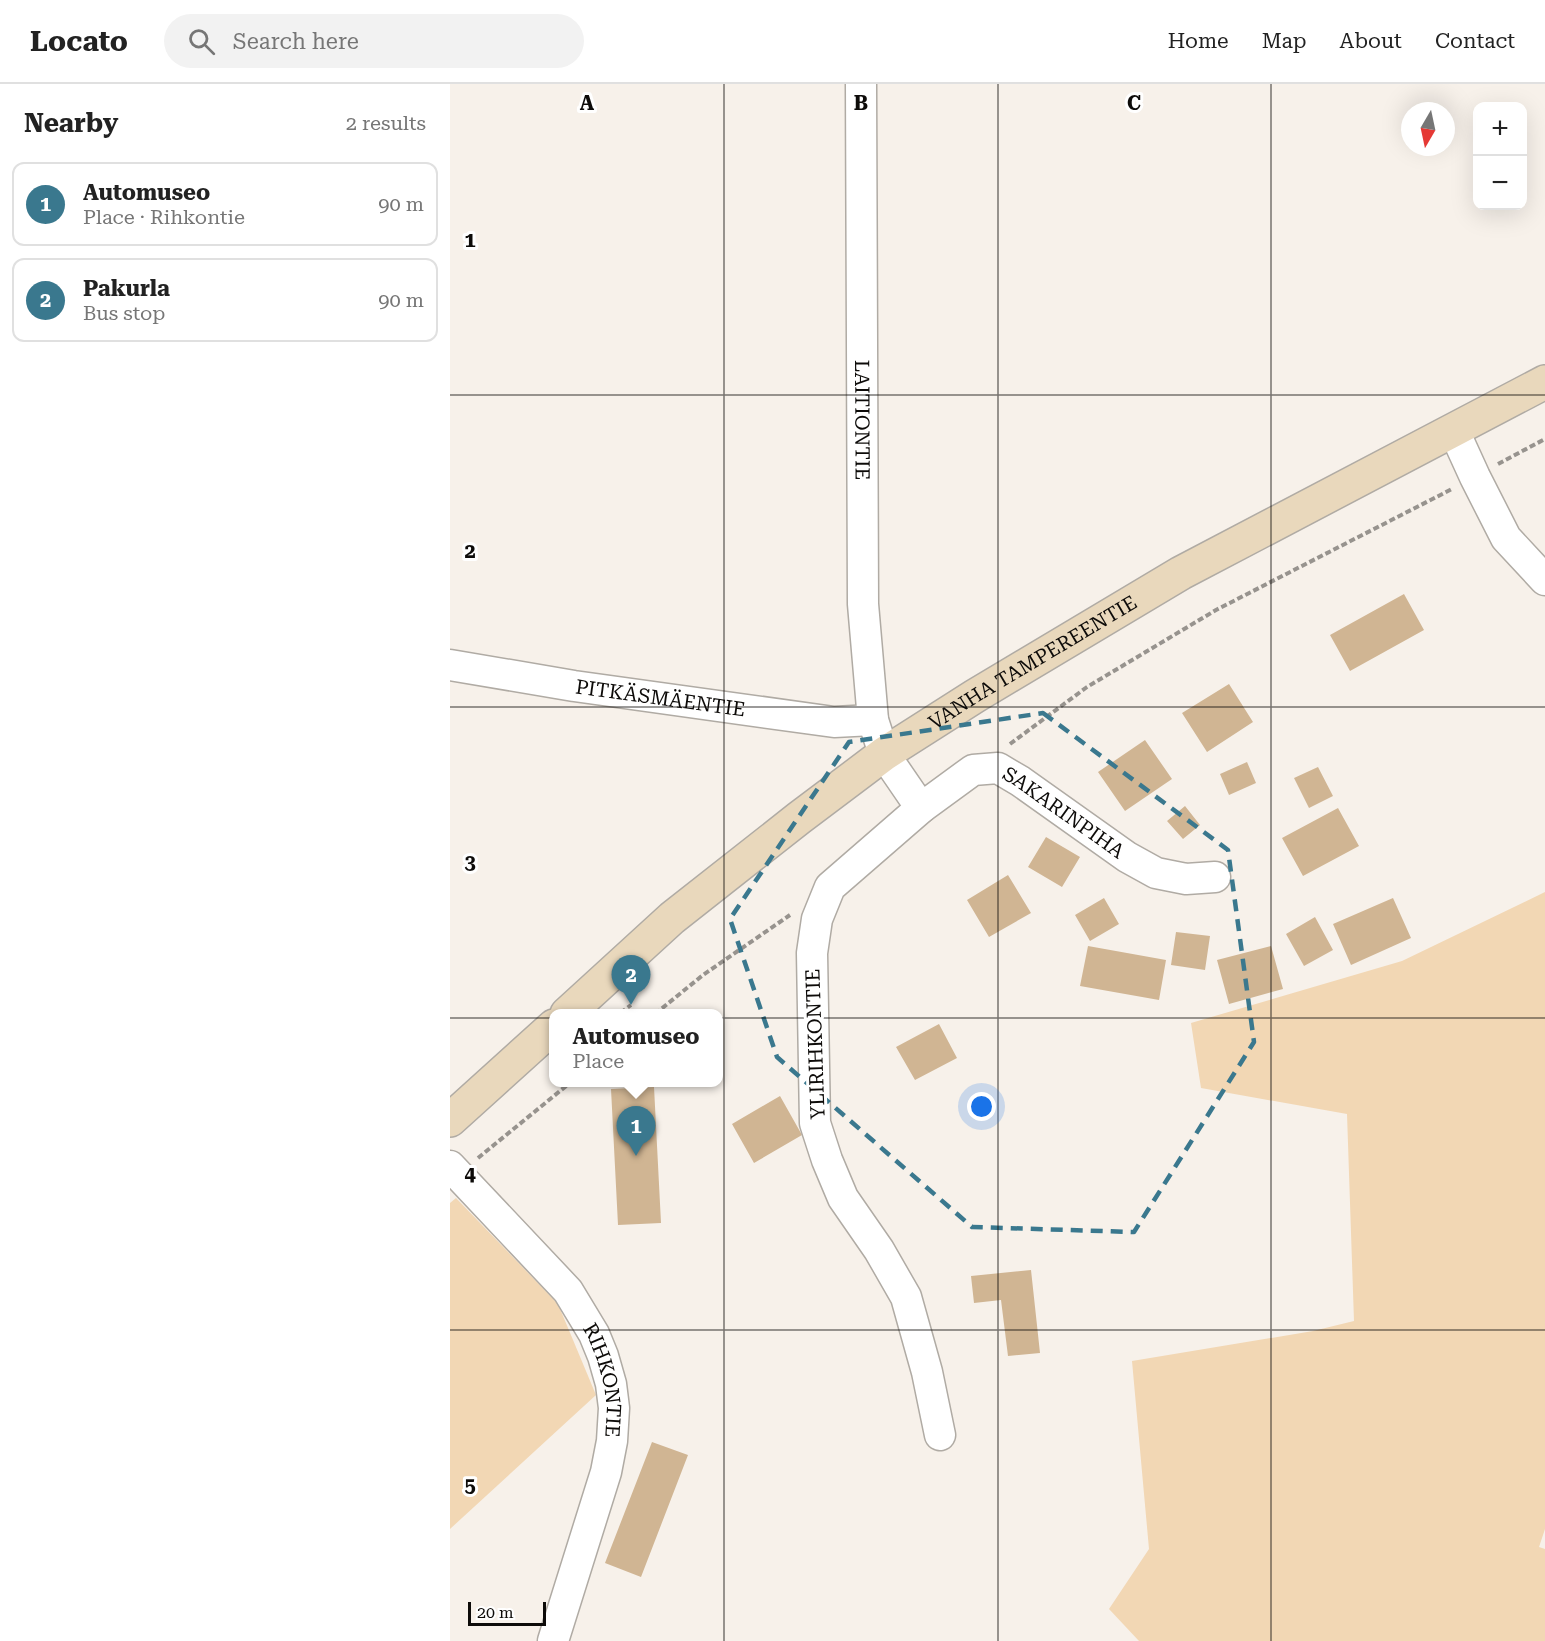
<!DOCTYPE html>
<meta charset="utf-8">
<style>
body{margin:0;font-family:"Roboto Serif",serif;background:#f2f2f2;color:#222}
.controls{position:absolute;right:18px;top:18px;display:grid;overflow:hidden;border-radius:12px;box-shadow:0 6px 24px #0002}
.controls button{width:54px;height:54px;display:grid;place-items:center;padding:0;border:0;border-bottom:2px solid #e0e0e0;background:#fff;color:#222;font:30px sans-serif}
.compass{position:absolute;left:951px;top:18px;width:54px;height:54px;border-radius:50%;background:#fff;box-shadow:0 6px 24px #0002;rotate:189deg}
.scale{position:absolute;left:18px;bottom:15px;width:78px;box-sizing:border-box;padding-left:6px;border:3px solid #0d0b09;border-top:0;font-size:16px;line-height:21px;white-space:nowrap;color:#0d0b09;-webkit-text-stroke:4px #fff;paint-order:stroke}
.you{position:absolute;left:532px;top:1023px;width:21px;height:21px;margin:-15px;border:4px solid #fff;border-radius:50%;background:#1a73e8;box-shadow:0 0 0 9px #1a73e833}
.badge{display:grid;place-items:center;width:39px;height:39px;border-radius:50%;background:#3a788e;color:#fff;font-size:20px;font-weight:700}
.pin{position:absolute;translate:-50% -50px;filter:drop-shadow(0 2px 3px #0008)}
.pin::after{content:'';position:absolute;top:32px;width:21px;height:18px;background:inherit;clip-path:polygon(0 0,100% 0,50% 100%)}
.popup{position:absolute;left:99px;top:925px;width:174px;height:78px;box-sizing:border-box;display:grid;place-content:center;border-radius:12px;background:#fff;filter:drop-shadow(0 2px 4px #0005);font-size:20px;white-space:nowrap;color:#767676}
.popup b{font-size:22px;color:#222}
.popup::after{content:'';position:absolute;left:50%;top:100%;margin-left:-12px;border:12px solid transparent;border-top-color:#fff}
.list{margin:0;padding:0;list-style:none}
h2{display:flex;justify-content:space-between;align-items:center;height:78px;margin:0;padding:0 24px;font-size:26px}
h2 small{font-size:20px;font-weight:400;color:#767676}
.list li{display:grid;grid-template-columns:39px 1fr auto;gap:18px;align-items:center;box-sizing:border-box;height:84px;margin:0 12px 12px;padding:0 12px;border:2px solid #e0e0e0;border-radius:12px}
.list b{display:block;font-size:22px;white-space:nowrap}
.list p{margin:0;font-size:20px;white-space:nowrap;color:#767676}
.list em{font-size:20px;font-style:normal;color:#767676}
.icon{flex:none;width:33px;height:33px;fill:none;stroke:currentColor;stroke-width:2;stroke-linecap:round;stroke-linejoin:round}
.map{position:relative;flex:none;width:1095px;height:1557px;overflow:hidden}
header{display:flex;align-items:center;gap:36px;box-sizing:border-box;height:84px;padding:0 30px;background:#fff;border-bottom:2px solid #e0e0e0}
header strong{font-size:28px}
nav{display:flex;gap:33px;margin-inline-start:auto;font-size:21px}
.search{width:420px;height:54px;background:#f2f2f2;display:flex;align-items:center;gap:15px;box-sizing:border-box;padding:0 21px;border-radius:33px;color:#767676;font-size:22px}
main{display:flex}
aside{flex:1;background:#fff}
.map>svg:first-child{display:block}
.green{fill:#f2d7b4}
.building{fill:#d0b593}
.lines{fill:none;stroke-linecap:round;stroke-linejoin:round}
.street-casing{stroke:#b0aba4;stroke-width:33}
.secondary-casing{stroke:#b0aba4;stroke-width:36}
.path{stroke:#97938e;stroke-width:4;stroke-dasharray:6 3;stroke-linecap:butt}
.street{stroke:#fff;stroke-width:30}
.secondary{stroke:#e9d8bc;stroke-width:33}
.marked{fill:none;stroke:#3a788e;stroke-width:4.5;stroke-dasharray:12 8;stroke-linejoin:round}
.grid{fill:none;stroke:#0d0b09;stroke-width:1.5;stroke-opacity:0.55}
.labels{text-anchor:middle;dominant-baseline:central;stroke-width:6;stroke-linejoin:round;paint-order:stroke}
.street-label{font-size:20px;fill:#0d0b09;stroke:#fff}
.grid-label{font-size:20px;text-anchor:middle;font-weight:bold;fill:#0d0b09;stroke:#fff;stroke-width:6;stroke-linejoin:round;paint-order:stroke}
</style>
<header>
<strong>Locato</strong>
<div class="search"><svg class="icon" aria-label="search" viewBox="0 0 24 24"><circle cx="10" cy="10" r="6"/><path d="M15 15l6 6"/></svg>Search here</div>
<nav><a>Home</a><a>Map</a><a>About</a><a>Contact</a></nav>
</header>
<main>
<aside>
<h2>Nearby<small>2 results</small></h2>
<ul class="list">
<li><span class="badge">1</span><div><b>Automuseo</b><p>Place · Rihkontie</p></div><em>90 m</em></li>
<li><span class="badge">2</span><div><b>Pakurla</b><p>Bus stop</p></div><em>90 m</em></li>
</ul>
</aside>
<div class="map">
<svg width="1095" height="1557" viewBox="0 0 1095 1557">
<rect width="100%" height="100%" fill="#f7f1ea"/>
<path class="green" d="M1095,808V1445L1089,1463L1095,1465V1557H689L659,1525L699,1465L682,1277L863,1247L904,1237L897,1030L751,1004L741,939L952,877Z
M6,1114L108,1220L146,1311L0,1445V1119Z"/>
<path class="building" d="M954,510L974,546L900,587L880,551Z
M779,600L803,638L757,668L732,629Z
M695,656L722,695L675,727L648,688Z
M797,678L806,699L779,711L770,690Z
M868,683L883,712L859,724L844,694Z
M735,722L750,741L733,755L717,737Z
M888,724L909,762L853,792L832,754Z
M596,753L630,773L612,803L578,783Z
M558,791L581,829L539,853L517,816Z
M654,814L669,840L640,857L625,831Z
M943,814L961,854L901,881L883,840Z
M865,833L883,866L854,882L836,850Z
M726,848L760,852L755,886L721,881Z
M638,862L716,876L709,916L630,902Z
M821,862L833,905L779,920L767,876Z
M489,940L507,974L465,996L446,963Z
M204,1003L211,1139L168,1141L161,1005Z
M330,1012L352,1051L304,1079L282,1040Z
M581,1186L590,1269L558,1272L551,1216L524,1219L521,1192Z
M202,1358L238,1371L191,1493L155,1479Z"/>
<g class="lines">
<defs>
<g id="street">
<path id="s1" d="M411,0L413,520L423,636L434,670L471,724"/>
<path d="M1004,347L1025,393L1056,454L1095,496"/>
<path id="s2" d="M0,581L124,602L384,638L423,636"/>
<path id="s3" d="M0,1082L118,1207L144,1250L153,1272L161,1300L164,1324L162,1357L156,1388L103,1557"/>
<path id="s4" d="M490,1351L477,1288L456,1213L429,1166L393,1114L377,1076L365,1039L362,869L367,835L380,803L471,724L523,686L548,684L570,697L677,773L706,789L736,795L765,793"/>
</g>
<g id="secondary">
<path id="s5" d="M117,930L222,834L349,734L434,670L525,612L731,489L1095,298"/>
<path d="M0,1036L104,942"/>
</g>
</defs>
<use href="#street" class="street-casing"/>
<use href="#secondary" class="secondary-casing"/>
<path class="path" d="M1048,380L1095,355
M560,660L637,603L766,526L1002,405
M174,930L173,927L181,921
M205,930L253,891L340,831
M28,1074L121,998"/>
<use href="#street" class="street"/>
<use href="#secondary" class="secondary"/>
</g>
<path class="marked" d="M593,629L778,766L804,958L684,1148L522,1143L327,973L280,835L399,658Z"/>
<path class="grid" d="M274,0V1557M548,0V1557M821,0V1557M0,311H1095M0,623H1095M0,934H1095M0,1246H1095"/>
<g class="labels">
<g class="street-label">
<text stroke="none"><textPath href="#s1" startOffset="336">LAITIONTIE</textPath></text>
<text stroke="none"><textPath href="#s5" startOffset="585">VANHA TAMPEREENTIE</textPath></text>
<text stroke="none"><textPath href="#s2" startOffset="213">PITKÄSMÄENTIE</textPath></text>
<text stroke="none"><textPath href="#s4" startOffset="868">SAKARINPIHA</textPath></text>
<text transform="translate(365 960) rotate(-92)">YLIRIHKONTIE</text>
<text stroke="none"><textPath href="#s3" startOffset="270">RIHKONTIE</textPath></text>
</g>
</g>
<g class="grid-label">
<text x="137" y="26">A</text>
<text x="411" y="26">B</text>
<text x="684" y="26">C</text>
<text x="20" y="163">1</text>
<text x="20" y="474">2</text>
<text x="20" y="785">3</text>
<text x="20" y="1097">4</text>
<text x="20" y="1408">5</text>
</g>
</svg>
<div class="controls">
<button>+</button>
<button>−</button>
</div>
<svg class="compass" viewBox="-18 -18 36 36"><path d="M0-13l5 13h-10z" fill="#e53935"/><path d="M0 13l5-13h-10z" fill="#767676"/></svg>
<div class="scale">20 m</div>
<div class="you"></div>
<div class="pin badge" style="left:186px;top:1072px">1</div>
<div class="popup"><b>Automuseo</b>Place</div>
<div class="pin badge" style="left:181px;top:921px">2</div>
</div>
</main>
